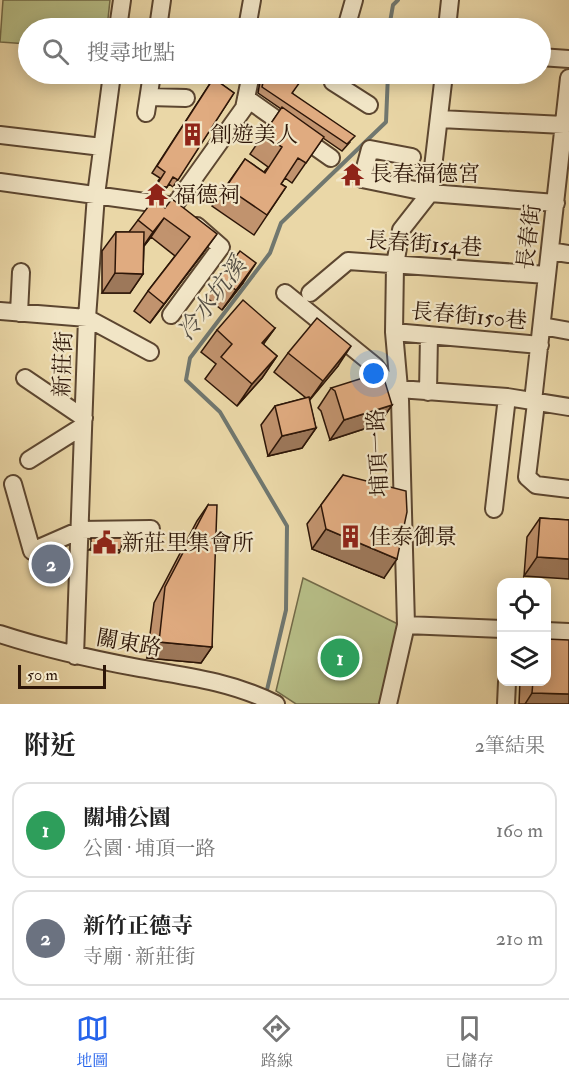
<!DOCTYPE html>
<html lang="zh-TW">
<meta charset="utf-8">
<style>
body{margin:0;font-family:"IM FELL Double Pica","Noto Serif TC",serif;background:#f6f6f6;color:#222}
.controls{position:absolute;right:18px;bottom:18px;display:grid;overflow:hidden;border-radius:12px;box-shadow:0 3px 15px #0003}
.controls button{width:54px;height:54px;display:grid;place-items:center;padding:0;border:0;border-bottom:2px solid #e0e0e0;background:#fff;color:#222;font:30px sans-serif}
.scale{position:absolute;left:18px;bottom:15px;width:88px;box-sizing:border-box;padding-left:6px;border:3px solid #2d1608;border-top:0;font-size:16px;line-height:21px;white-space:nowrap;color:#2d1608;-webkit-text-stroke:4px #f1e5c6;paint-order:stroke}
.you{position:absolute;left:374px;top:374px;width:21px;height:21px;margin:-15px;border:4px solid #fff;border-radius:50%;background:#1a73e8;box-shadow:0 0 0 9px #1a73e833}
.badge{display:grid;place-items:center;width:39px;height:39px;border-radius:50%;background:#2563eb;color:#fff;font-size:20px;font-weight:700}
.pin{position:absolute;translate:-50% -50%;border:3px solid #fff;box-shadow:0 2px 6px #0006}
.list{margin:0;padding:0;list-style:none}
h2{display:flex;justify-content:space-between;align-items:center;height:78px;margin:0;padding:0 24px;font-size:26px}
h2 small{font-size:20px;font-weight:400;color:#767676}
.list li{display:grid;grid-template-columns:39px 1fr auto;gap:18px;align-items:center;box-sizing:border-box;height:96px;margin:0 12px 12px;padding:0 12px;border:2px solid #e0e0e0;border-radius:18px}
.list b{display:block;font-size:22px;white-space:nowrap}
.list p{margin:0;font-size:20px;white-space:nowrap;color:#767676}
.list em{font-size:20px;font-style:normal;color:#767676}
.icon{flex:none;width:33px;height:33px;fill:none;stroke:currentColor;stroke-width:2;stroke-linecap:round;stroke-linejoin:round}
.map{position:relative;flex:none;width:569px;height:704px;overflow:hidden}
.search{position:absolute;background:#fff;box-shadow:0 3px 15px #0003;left:18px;right:18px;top:18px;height:66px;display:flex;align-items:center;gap:15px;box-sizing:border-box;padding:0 21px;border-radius:33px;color:#767676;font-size:22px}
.sheet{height:294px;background:#fff}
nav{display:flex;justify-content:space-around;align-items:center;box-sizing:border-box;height:84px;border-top:2px solid #e0e0e0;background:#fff;font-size:16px;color:#767676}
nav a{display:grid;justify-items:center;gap:3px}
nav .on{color:#2563eb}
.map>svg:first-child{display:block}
.green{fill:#b7be87;stroke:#726a48;stroke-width:1.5}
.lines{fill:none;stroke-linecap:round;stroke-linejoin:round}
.stream{stroke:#70776f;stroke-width:4}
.minor-casing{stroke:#5c4630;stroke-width:20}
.minor{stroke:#f1e5c6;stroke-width:16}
.wall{fill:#c1936e;stroke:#2d1608;stroke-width:1.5}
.shaded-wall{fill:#9d785a;stroke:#2d1608;stroke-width:1.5}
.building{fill:#e0ab80;stroke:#2d1608;stroke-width:1.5}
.labels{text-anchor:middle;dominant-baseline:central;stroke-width:4.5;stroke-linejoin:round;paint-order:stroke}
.poi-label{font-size:22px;fill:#2d1608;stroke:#f1e5c6;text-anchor:start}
.street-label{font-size:22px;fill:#2d1608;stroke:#f1e5c6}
.water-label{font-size:24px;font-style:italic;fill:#544e44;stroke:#f1e5c6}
</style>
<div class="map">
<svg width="569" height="704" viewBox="0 0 569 704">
<rect width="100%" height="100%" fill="#ead7a7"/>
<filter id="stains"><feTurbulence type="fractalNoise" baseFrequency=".00333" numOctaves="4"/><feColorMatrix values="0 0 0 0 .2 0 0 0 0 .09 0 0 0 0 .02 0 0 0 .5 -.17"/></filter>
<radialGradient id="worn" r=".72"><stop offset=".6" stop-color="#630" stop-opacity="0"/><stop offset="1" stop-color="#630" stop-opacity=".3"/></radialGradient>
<path class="green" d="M3,0H110L107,28H28V44L0,42Z
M303,578L402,626L385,704H296L276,691Z"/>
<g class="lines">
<path class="stream" d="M389,28L393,5L398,0
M266,694L286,610L287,526L220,412L186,380L190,358L270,253L281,223L386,122L388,74"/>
<defs>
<path id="minor" d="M118,28L122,0
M158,28L162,0
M247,28L252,0
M346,28L354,0
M447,28L450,0
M540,57L569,59
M335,74L333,82L369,105
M149,97L186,98
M246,98L331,158
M146,113L152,74
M440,119L564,125
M0,135L102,147
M412,157L370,149L362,179L430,193L556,203
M0,182L174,206L244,108L251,74
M430,193L444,74
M550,251L569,254
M285,293L375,366L400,400
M310,293L348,261L547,275
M0,311L87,318L150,352
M19,313L21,272
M171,315L221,247L197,226
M542,326L569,331
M394,332L540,345
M25,378L84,418
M399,389L507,397L569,407
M428,392L429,335
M533,401L569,78
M536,403L527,477L536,485L569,489
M29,460L83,426
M13,484L32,551L80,530L151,529
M494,509L507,397
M406,625L502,629
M546,631L569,632
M0,634C46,649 91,659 139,668C186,676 233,682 276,704
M75,656L87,318L96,195L112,74
M388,704L406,625L400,400L394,332L395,265L401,230L430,193
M506,704L507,682"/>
</defs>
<use href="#minor" class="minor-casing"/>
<use href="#minor" class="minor"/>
</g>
<path class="wall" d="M212,74H238L233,82L220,74L216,80L234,93L173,187L169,184L162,194L151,192L160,178L152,173L211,82Z
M260,74H303L292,93L350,142L342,151L323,138L292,183L285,178L281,184L286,187L254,235L212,206L245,159L264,172L268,167L250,154L281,109L258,93L261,76Z
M165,208L203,253L150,323L134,311L148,291L175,256L151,237L144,246L143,274L130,293H102V251L116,232H129L138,220Z
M219,278L243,283L222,310L206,297Z
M275,328L263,344L277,356L262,378L237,406L205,379L216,364L201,352L217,330Z
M288,353L338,366L309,400L316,428L302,448L268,456L261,425L275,406L306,398L274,372Z
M331,388L392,405L379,424L330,440L321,411L318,408Z
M343,475L384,578L312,549L307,524Z
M208,505L212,647L201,663L147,658L154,603L197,521Z
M540,518L569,520L524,576L527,537Z
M36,559L68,566L40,577L34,561Z
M520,681H546L569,704H519Z"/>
<path class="shaded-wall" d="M156,186L167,187L162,194L151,192Z
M164,218L151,237L140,251L153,232Z
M217,234L203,253L150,323L164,304Z
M256,263L243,283L222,310L236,290Z
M115,273L143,274L130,293H102Z
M275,328L260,349L262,343Z
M351,346L338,366L309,401L323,381Z
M277,356L262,378L237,406L252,384Z
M392,405L379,424L330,440L344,420Z
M316,428L302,448L268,456L282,436Z
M326,529L397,559L384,578L312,549Z
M91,548L121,550L119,553L89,550Z
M537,557L569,559V579L524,576Z
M69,564L68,566L40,577L42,575Z
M159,642L212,647L201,663L147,658Z
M532,693L569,694V704H525Z"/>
<path class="building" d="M216,74H220L216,80L234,93L178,180L173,177L167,187L156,186L165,172L157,166L213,79L215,80Z
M265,74H303L305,75L292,93L355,136L347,144L262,87Z
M282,107L324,137L306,163L298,158L281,184L286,187L267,215L226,187L245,159L265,173L282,147L263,135Z
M154,199L165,208L172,199L217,234L164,304L148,291L190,237L164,218L153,232L138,220Z
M116,232H144L143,274L115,273Z
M240,251L256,263L236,290L219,278Z
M243,300L275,328L262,343L277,356L252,384L221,357L232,344L217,330Z
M317,318L351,346L323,381L288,353Z
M382,372L392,405L344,420L335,391L331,388Z
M309,397L316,428L282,436L275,406Z
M343,475L406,491L407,512L397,559L326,529L321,505Z
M208,505H217L212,647L159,642L165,587Z
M540,518L569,520V559L537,557Z
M91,538H122L121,550L91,548Z
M63,548L69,564L42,575L36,559Z
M546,639L569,640V694L532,693L533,681H546Z"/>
<defs>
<symbol id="building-bare" viewBox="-9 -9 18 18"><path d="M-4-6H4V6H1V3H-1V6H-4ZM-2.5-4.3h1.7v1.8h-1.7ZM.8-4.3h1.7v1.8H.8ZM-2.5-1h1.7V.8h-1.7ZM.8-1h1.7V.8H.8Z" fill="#8f2418" stroke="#f1e5c6" stroke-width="2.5" paint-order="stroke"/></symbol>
<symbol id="temple-bare" viewBox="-9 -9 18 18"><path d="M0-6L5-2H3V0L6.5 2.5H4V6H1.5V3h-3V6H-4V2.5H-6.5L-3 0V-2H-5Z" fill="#8f2418" stroke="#f1e5c6" stroke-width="2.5" paint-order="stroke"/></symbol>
<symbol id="civic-bare" viewBox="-9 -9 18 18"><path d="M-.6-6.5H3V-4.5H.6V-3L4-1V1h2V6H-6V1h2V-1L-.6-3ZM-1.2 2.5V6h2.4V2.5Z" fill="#8f2418" stroke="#f1e5c6" stroke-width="2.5" paint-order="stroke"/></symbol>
</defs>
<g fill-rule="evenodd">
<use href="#building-bare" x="176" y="118" width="33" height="33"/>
<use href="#temple-bare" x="336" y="158" width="33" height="33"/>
<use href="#temple-bare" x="140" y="178" width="33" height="33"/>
<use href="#building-bare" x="334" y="520" width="33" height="33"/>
<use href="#civic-bare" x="88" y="526" width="33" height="33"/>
</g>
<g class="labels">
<g class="poi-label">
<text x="210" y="135">創遊美人</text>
<text x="370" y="174">長春福德宮</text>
<text x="174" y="195">福德祠</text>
<text x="369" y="537">佳泰御景</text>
<text x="122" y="543">新莊里集會所</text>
</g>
<g class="street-label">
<text transform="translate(529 237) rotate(-83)">長春街</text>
<text transform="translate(424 244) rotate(4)">長春街154巷</text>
<text transform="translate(469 316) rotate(5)">長春街150巷</text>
<text transform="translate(63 364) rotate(-88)">新莊街</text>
<text transform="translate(378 453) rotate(-93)">埔頂一路</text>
<text transform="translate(129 643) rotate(10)">關東路</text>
</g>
<g class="water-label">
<text transform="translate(212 299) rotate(-53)">冷水坑溪</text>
</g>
</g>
<rect width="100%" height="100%" filter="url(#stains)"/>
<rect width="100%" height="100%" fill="url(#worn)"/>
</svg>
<div class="controls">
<button><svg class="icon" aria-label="locate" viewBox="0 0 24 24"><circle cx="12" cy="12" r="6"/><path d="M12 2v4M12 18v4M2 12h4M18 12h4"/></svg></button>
<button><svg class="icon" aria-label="layers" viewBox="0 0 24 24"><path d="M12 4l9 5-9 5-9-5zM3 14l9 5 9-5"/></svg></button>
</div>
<div class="scale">50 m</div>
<div class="you"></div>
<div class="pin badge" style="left:340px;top:658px;background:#2e9e5b">1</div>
<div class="pin badge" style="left:51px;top:564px;background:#6b7280">2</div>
<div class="search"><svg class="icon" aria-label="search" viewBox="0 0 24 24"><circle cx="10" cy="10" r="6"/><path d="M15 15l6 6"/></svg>搜尋地點</div>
</div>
<section class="sheet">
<h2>附近<small>2筆結果</small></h2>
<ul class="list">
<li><span class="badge" style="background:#2e9e5b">1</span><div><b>關埔公園</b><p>公園 · 埔頂一路</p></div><em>160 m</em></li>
<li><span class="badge" style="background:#6b7280">2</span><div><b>新竹正德寺</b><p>寺廟 · 新莊街</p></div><em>210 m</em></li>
</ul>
</section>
<nav>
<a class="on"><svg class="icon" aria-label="map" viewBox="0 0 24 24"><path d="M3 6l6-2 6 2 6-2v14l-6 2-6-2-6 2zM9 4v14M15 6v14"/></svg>地圖</a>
<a><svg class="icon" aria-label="directions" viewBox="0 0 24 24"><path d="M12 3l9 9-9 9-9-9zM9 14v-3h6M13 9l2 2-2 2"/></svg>路線</a>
<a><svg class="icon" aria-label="saved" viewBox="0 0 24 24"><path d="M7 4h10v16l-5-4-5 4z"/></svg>已儲存</a>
</nav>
